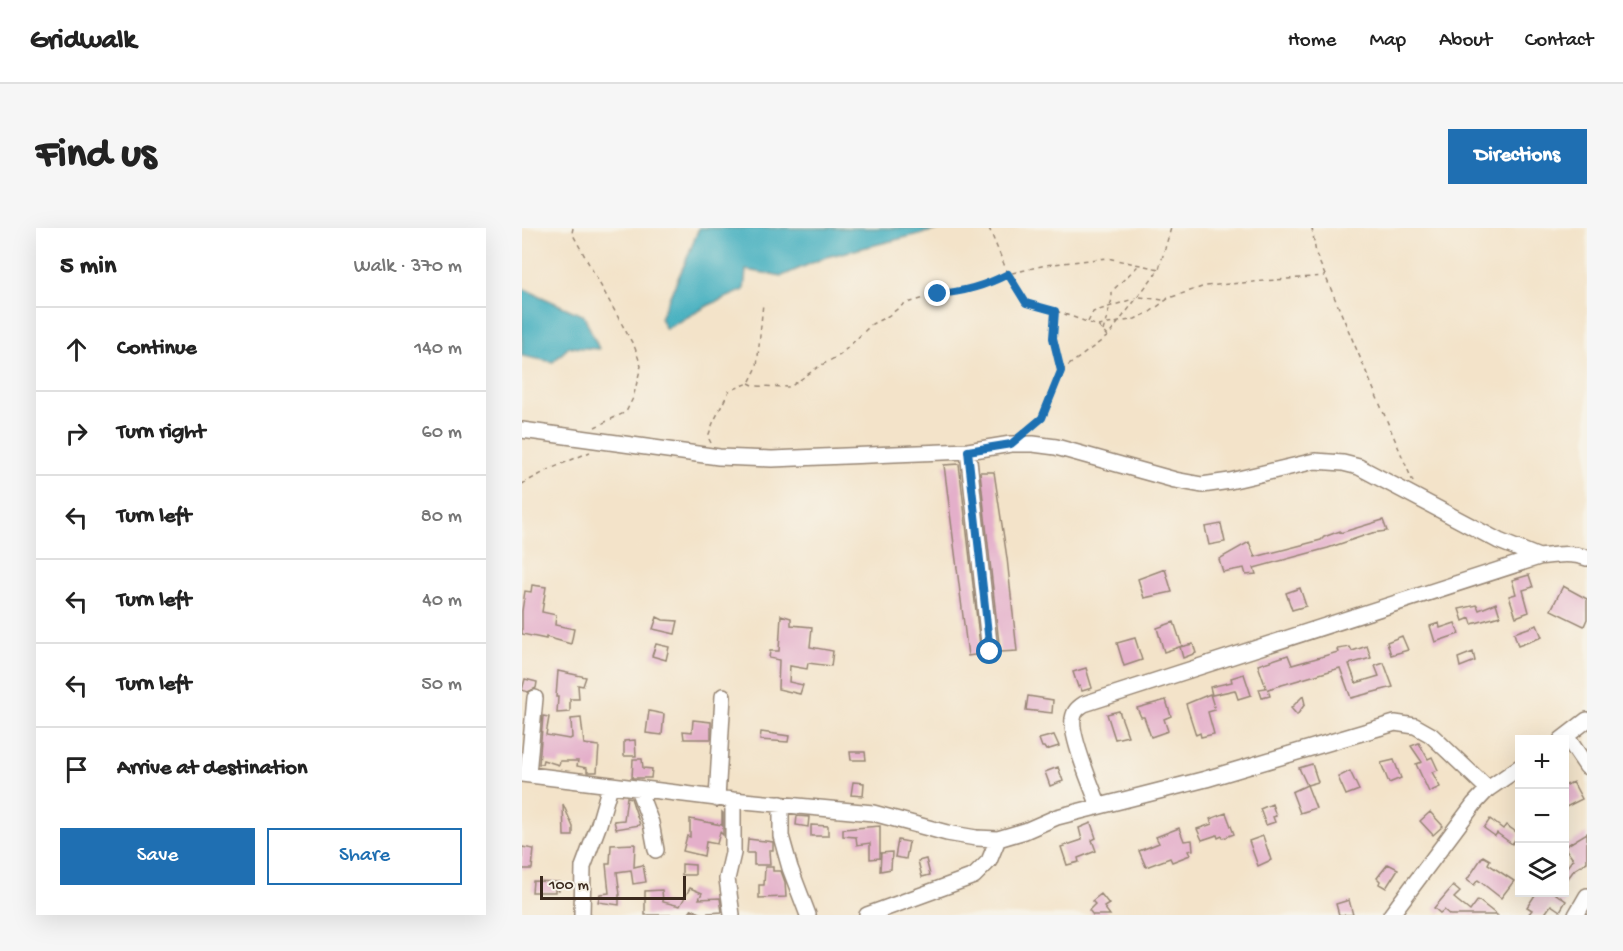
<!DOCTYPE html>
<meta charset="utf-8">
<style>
body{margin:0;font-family:"Gochi Hand",sans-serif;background:#f6f6f6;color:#222}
.controls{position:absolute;right:18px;bottom:18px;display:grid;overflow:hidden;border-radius:0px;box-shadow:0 6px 24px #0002}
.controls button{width:54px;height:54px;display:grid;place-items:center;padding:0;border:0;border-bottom:2px solid #e0e0e0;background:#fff;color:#222;font:30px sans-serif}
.scale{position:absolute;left:18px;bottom:15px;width:146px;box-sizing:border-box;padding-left:6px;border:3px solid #3b2a1e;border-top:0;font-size:16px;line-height:21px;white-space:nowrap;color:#3b2a1e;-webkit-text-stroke:4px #f7f3e8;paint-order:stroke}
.stop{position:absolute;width:18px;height:18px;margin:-14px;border:4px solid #1f6fb2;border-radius:50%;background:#fff}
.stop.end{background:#1f6fb2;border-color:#fff;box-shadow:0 2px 6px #0008}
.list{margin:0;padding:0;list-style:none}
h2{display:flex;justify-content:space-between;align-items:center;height:78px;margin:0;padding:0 24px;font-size:26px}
h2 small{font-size:20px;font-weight:400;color:#767676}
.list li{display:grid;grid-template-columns:39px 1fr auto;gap:18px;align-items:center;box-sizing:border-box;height:84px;padding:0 24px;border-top:2px solid #e0e0e0}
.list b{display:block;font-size:22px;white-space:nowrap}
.list em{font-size:20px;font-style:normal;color:#767676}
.actions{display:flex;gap:12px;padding:18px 24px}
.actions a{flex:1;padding:14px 0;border:2px solid #1f6fb2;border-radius:0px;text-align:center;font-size:21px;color:#1f6fb2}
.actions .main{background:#1f6fb2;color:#fff}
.icon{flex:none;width:33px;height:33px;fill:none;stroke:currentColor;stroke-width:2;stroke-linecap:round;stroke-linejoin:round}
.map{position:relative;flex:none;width:1065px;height:687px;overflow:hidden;border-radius:0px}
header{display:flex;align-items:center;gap:36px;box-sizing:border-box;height:84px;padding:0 30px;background:#fff;border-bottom:2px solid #e0e0e0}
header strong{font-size:28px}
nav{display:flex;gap:33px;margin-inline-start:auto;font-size:21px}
.intro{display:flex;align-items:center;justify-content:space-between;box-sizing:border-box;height:144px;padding:0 36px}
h1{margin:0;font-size:42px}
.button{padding:15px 27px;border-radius:0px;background:#1f6fb2;color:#fff;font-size:21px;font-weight:700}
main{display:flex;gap:36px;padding:0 36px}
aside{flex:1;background:#fff;border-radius:0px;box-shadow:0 6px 24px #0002}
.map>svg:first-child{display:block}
.water{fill:#42afbf;stroke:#3e6c6e;stroke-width:1.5}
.building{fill:#e4afca}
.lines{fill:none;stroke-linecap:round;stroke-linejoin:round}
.minor-casing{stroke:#978674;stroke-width:18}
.path{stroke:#978674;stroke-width:1.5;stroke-dasharray:4.5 4.5;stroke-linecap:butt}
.minor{stroke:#fff;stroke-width:15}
.route{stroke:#1f6fb2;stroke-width:8}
</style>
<header>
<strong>Gridwalk</strong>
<nav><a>Home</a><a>Map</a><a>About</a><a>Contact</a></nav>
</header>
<div class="intro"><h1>Find us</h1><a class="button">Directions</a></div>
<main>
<aside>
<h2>5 min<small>Walk · 370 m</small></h2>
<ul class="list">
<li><svg class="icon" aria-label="ahead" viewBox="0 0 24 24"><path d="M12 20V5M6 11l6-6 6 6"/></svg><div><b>Continue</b></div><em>140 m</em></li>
<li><svg class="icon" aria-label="right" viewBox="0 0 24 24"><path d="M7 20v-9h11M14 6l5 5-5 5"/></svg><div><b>Turn right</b></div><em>60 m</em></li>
<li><svg class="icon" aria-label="left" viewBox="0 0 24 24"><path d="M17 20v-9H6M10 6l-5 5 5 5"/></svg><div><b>Turn left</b></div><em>80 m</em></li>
<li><svg class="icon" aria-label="left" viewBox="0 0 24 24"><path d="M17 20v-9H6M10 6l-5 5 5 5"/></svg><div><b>Turn left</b></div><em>40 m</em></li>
<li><svg class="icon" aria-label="left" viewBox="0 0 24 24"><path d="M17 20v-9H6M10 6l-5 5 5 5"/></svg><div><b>Turn left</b></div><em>50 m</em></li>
<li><svg class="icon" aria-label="arrive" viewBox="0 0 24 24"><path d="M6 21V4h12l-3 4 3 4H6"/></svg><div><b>Arrive at destination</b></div></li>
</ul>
<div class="actions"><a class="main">Save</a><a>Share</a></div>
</aside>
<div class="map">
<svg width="1065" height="687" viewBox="0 0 1065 687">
<rect width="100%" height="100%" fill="#f7f3e8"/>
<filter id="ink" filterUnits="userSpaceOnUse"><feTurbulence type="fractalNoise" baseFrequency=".0167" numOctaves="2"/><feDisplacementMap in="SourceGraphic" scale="12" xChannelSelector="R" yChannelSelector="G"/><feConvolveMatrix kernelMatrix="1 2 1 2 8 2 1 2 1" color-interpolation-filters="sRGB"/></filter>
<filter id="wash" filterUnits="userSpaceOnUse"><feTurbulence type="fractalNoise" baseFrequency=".008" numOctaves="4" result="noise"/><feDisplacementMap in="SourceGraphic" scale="24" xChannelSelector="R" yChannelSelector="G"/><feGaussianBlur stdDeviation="1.35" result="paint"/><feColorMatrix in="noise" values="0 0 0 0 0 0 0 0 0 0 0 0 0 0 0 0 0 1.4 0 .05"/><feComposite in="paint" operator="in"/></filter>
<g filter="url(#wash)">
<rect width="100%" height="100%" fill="#f3e3c9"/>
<path class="water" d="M177,0H422L304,29L260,48L224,42L222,62L187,77L144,101L138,90L163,35Z
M0,60L62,88L77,121L47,119L31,134L0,128Z"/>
<g id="blocks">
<path class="building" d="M437,236L459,426L446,428L422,237Z
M458,244H472L485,330L495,423L478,424Z
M861,292L865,303L850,305L806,320L732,340L734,346L724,347L722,340L701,344L697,331L727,314L733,329L799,312L802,309L818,303V305Z
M699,296L703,314L687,317L683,299Z
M643,341L650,364L622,370L616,351Z
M1007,347L1011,359L1001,362L1007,384L994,389L987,368L994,366L990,352Z
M10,357L24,359L20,384L34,387L33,397L52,401L49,416L24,409V411L0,406V383L3,363L9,364Z
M1041,358L1065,371V391L1062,398L1029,382Z
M778,360L784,378L770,382L764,365Z
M974,375L978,388L950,396L948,390L941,393L937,381L955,377L957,382Z
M259,387L269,390V397L290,399L288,419L311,423L309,438L286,435L285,441L268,438L267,454L281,457L278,466L256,461L257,432L247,430L248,423H257Z
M135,389L141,392L156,393L153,406L131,401Z
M652,394L660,418L642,424L635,400Z
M917,395L918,400L933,395L937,406L913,414L908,398Z
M1015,397L1020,409L996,418L992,405Z
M880,408L886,422L869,427L865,414Z
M613,410L620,432L602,438L595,415Z
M134,416L147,419L144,432L130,428Z
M671,416L674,425L661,430L658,419Z
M845,418L849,430L827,436L834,455L857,448L853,438L862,435L871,459L829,470L818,440L746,461L748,468L740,470L737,461L744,460L736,437L766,427L770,437L816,424L815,421L828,419L830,423Z
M951,424L953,433L938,439L936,430Z
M564,440L570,460L560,463L558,458L556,459L551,444Z
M36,443L64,449L61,458L56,457L57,471H48V484L35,485L36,469H34Z
M722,446L729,467L716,471L713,462L690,467L688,459L710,454L709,450Z
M3,451L15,454L14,460L6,464L0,462Z
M688,466L693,482L686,484L692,506L679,509L678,505L674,507L664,476Z
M506,468L531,472L530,485L504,482Z
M781,468L783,476L775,487L769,480Z
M644,472L649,488L642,491L646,503L629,509L622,489H619L615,480Z
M127,483L142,486L140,507L124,505Z
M597,483L606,508L593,511L585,486Z
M21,488L27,489L24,507L47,511L50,510L49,491L59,490L62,516L77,518L75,544H65V540L55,538L56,533H38L37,537L21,532L20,536H17Z
M171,492L189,494V511H162L161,503L170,504Z
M239,504L267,508L266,514L238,512Z
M532,507L537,518L524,522L522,519H520L517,511Z
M113,512L114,528H102V513Z
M897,515L906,531L910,529L916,542L910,544L918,559L907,564L894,536L900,534L889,518Z
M328,524H343L344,532H329Z
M111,531H120L121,540L130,541L129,550H110Z
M872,532L879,550L867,555L859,535Z
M790,536L796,554L785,557L777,540Z
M536,539L541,553L528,558L523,544Z
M828,543L837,562L824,567L816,549Z
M331,554L342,555L341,568L329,567Z
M1051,554L1060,571L1042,580V558Z
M785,557L794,580L778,585L770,564Z
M105,569L109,570L118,597L94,601L92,593L102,592Z
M41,576L51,599V608H42Z
M750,576L754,588L751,589L753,594L744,597L738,581Z
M200,584L201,585V607L198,604L195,616L184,614L182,628L161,623L165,608L168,609V591L200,597Z
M908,584L921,598L911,607L898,593Z
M704,585L712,606L701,610L700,608L696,610L695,607L680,612L675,601L690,596L688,591Z
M275,588L287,589L286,599L274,597Z
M968,591L981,601L984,597L997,606L990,616L975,605L973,608L962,600Z
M569,595L574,610L570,612L574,623L556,630L557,634L545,637L539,619L560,612L557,600Z
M289,597L306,598V608H289Z
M358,598V630L348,631V615L335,617L334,609L321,608V601Z
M657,600L662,613L670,612L671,622L666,623L668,627L650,634L648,630L624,639L617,623L637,615L634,609Z
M1065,605V634L1052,642L1042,656V643L1051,631L1042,619Z
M741,608L749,632L736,638L727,613Z
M226,611L251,614V622H247L248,637H232V625H225Z
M376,612L387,614L384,631L373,629Z
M113,616L112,639L121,637L124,654L111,656L109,642L95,644L98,667H97V677L76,674L78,666L87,665L84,636H88L89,617Z
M0,619L12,621L10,641H0Z
M370,624L369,641L358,643L359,625Z
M961,628L968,632L966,636L992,653L979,670L956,652L952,657L945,652Z
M404,631L408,647L400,649L396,633Z
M160,636L173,637V647H160Z
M866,636L876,641L864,660L857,656L858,653L855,650Z
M243,639H251V643H259L263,654L264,669L237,670V657H242Z
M11,653L38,654L37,662L33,661V664H10Z
M931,658L938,664L932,670L948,683L956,672L975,687H928L922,682L918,685L912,680Z
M168,660L180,665L177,671L198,670L200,684L186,685L182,687L170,681L166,687H123V663L140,662L141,674L158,678Z
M1015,664H1031L1044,673L1038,683L1029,677L1022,687H1006L1010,682L1005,679Z
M579,666L587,676L582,679L588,687H571L567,682L573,676L570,673Z
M827,672L831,687H817L814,676Z"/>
</g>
</g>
<g filter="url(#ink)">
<use href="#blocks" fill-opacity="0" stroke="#978674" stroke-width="1.5"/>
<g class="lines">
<defs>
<path id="minor" d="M0,202L197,229L250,231L446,223L489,216H511L534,219L653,252L680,257L708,253L793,233L821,235L837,239L977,313L1017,329
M446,223L468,424
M1044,508L1065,539
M1039,512L1065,492
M0,546L211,572L351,585L425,605L454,610L476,611L503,603L535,589L684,551L873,495L893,498L909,507L966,561
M6,546L13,470
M116,561L129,595L134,622
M195,571L201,468
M259,576V608L268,640L286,687
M577,578C570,560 548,507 551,491C552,483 556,480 562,476L1017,329C1033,327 1049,324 1065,330
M60,687L61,639L77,596L88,558
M210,687L205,651L211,625V572
M345,687L452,648L467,633L476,611
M869,687L952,576L966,561L998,539
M1054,687L1065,668"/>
</defs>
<use href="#minor" class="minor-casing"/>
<path class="path" d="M51,0L50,5L113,120L119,138L111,170L104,184L73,199
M467,0L486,46L504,75L533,83L531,110L538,141
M790,0L794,26L891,254
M618,69L641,72L646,70
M534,83L576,98L585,108
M566,94L571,84L614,70
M576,98L613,91L628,84L647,70L683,58L802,48
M581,103L590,71V63L616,38
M227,155L233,158L268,159L296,139L318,127L350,96L366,88L382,76L416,66L435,64L463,58L486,46L524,37L585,30L637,41
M504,204L520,190L539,143L586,108L637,41L649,0
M189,215L186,209L191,195L207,163L227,155L235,139L241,75
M0,256L28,241L68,224"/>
<use href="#minor" class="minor"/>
</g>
</g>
<g class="lines" filter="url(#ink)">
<path class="route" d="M416,66C442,64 463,58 486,46L504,75L533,83L531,110L539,143L520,190L489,216L446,223L468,424"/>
</g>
</svg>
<div class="controls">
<button>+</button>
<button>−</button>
<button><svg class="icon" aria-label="layers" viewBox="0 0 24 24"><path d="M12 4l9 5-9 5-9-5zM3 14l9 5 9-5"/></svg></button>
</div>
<div class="scale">100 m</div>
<div class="stop" style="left:468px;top:424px"></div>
<div class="stop end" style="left:416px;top:66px"></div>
</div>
</main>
